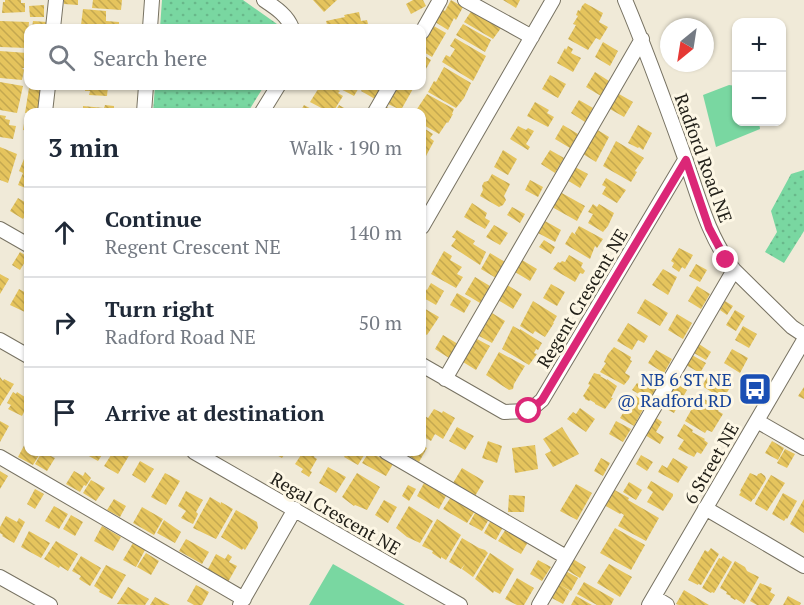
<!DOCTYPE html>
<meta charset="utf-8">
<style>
body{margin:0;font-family:"PT Serif",serif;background:#f2f2f3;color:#1f2937}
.controls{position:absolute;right:18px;top:18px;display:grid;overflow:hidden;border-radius:12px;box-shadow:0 2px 4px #0004}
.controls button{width:54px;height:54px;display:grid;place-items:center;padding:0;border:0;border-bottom:2px solid #e0e1e3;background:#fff;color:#1f2937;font:30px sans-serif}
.compass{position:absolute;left:660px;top:18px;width:54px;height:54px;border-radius:50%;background:#fff;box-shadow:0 2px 4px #0004;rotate:210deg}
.stop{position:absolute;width:18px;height:18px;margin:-14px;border:4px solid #db2777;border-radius:50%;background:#fff}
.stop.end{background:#db2777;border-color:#fff;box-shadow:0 2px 6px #0008}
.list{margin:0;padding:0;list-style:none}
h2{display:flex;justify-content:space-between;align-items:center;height:78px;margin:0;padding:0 24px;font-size:26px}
h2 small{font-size:20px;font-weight:400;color:#747a83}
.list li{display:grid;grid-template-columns:39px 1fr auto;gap:18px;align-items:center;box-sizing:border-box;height:90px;padding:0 24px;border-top:2px solid #e0e1e3}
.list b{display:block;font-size:22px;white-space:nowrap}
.list p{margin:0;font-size:20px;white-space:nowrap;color:#747a83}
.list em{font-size:20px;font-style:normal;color:#747a83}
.icon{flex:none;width:33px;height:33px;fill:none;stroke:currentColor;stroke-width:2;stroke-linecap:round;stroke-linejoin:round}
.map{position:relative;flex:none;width:804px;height:605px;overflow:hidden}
.search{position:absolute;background:#fff;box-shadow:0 2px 4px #0004;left:24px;top:24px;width:402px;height:66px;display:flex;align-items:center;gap:15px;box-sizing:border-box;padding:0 21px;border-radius:12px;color:#747a83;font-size:22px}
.panel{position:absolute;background:#fff;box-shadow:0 2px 4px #0004;left:24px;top:108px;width:402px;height:348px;border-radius:12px}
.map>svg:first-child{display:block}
.park{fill:url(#park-dots)}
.pitch{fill:#79d7a1}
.building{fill:url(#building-back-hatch)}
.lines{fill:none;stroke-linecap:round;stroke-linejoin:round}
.minor-casing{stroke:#777262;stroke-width:16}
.minor{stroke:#fff;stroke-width:14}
.route{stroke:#db2777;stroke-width:8}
.labels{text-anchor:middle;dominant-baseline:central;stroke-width:6;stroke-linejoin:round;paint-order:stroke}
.street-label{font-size:18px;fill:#222019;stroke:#fdf7e5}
.transit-label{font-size:18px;fill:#164399;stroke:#fdf7e5;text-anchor:end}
</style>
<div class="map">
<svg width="804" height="605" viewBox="0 0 804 605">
<defs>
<pattern id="park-dots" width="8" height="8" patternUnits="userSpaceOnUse" patternTransform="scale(1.5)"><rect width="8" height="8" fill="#79d7a1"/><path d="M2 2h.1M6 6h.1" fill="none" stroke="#68b88a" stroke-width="1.8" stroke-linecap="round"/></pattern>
<pattern id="building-back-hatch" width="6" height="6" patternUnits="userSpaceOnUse" patternTransform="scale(1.5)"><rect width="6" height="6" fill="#e5c45d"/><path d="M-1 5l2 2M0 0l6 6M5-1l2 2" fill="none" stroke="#c4a850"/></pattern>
</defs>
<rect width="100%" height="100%" fill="#f0ead8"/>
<path class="park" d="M162,0H243L277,24L281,28H160Z
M155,86H264L248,112H153Z
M804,170V231L784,263L765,252L777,232L771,211L791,174Z"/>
<path class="pitch" d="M729,85L736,86V122H759L760,129L716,147L703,95Z
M333,564L405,605H309Z"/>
<path class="building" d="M5,0H21V3H25V12L2,13L3,2H5Z
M64,0H78V5L64,4Z
M93,0H122L121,10L92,8Z
M313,0H337L324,12Z
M413,0H423L426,6L411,14L406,4Z
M451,0L463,7L456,20L454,18L448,30L435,22L443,10L445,11Z
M503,0H520L516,8Z
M585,3L603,13L599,22L608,27L600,40L596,38L588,50L568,39L576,25L573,24L578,16L576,15L578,10L580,11L582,6Z
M44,5V17H30L29,6Z
M83,9L106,11V21L119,22V28H80V25H81Z
M472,10L501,28L493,39L464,22Z
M359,12L361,21L367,20L369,28H328L326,21L345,17L344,15Z
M0,21L29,22L27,48L0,47Z
M33,21L47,22V28H32Z
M463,24L491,40L485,52L456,35Z
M432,25L446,33L432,57L422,51V44Z
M455,38L486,56L473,81L442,62L446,55L450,57L455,49L450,46Z
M603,42L618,51L610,66L595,57Z
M568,46L573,49L571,53L581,58L573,72L557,63L565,48L566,50Z
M0,51L27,53L26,61L24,60V68H22L24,70L22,80L0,78Z
M422,54L431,60L422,76Z
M444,67L471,83L464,98L456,108L428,92L434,81L436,82Z
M595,72L609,81L601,96L586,87Z
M550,75L566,84L558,98L542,89Z
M0,82L23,86L17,113L0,110Z
M85,86H108L107,96L89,95L90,91H85Z
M320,86H330L340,91L338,93L343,96L333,112H329L310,102Z
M335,86H360L354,96Z
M364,86H379L382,87L375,99L361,91Z
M399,86H411L414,87L401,110L388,104Z
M29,88L43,90L39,112L25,113Z
M427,94L454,109L452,114H453L448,123L447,122L439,134L422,124V112H415Z
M619,94L633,102L624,117L610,109Z
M579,100L593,108L585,122L571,113Z
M535,102L549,110L547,113L554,117L548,127L527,116Z
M105,105L114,106V112H83V106L104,108Z
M304,105L317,112H300Z
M339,105L351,112H335Z
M385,106L396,112H382Z
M0,115L6,116L5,119L10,120L9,125L16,126L13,139L0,137Z
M25,117L28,118V131L23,130Z
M563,125L578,134L570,148L555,139Z
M638,125L652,133L643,150L639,147L638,148L628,143Z
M518,126L526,130L528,128L534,131L526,144L530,147L528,150L510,139Z
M422,127L433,134L430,138L434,141L426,156L422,153Z
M596,129L609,137L596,162L583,154Z
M616,141L644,158L635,171L637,172L631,182L603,166Z
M0,147L17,154L8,183L0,180Z
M503,150L517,159L508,175L494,167Z
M550,150L564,158L555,173L541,164Z
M24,159L28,161V189L18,185L23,173L19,171Z
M575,167L588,174L580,188L567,180Z
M492,174L510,184L504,196L506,200L503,205L499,207L480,196L483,190L482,186L484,182L488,181Z
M606,178L626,190L617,203L602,194L606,187L602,185Z
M530,180L543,187L538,197L525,190Z
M560,192L585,206L577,221L552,207Z
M18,198L28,204V211L23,219L10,211Z
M472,203L487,213L485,218L490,221L485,229L464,217Z
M593,204L597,207L599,204L614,213L608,226L603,232L588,223L593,214L588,212Z
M512,207L525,214L520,223L507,215Z
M545,221L561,230L555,242L538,233Z
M494,225L508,233L500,245L486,237Z
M579,226L603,239L597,248L595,246L590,259L565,244L572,232L576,235L575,233Z
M457,230L475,241L473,244L486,252L480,265L451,246L456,239L452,237Z
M544,240L555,247L551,254L539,247Z
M679,248L693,255L685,269L682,267L679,272L672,267L674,263L671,261Z
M444,251L452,256L450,260L462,267L457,274L463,277L456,288L431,274Z
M20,252L28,257L20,270L12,265Z
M490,253L505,262L496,278L481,269Z
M569,255L583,263L581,267L585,271L583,274L580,273L575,282L553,269L558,262L560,263L562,261L565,262Z
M522,260L537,269L530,281L515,272Z
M696,264L707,270L700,282L689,276Z
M663,269L677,277L668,295L652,285Z
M0,274L9,279L0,294Z
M475,277L490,286L480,303L465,294Z
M431,283L444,291L436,305L422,297V293L424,288L427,290Z
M551,284L565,292L557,306L543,298Z
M507,285L522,294L513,309L498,300Z
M697,286L710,294L701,309L688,301Z
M19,289L28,294V310L27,313L10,305Z
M457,293L471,301L464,313L450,305Z
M645,299L668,313L660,326L637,313Z
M533,301L557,316L553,323H554L545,337L535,331L533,334L520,326Z
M725,301L733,306L727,315L720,310Z
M422,307L439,317L427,335L422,332Z
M735,310L745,316L736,331L726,325Z
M492,313L505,321L492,343L479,336Z
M677,314L692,323L683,339L668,330Z
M628,323L648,336L644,343L638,340L632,350L617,341Z
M513,326L520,330V329L542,343L538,350L536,349L534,353L537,354L529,365L502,349Z
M743,326L757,334L749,348L735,340Z
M443,335L458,344L449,358L435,349Z
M477,339L490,346L476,370L463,362Z
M699,344L711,352L706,360L694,353Z
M614,347L631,357L630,360L632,361L625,373L630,376L629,379L624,385L600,372L606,363L604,362L608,354Z
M732,349L748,358L740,373L724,363Z
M656,350L672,359L664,373L648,363Z
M499,352L525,366L514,384L513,389L509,390L486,375Z
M692,355L706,363L700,373L686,365Z
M594,373L601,375L600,376L607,380V379L617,386L611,398H613L605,409L595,404V403L590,400L589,401L585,399V398L583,396L590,385L588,384Z
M709,374L731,386L723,399L702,386Z
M0,377L3,381L4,379L14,384L0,406Z
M644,377L658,386L649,400L632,390L637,383L640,385Z
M675,383L687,390L674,413L661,406Z
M804,387V399L798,396Z
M13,392L16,394L17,392L28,399V404L22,416L8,409L11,405L7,403Z
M634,395L647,402L634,426L620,418Z
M699,396L720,408L718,411L723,414L712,432L707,430L705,433L685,421Z
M580,408L595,419L586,432L567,419L573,412L576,414Z
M434,409L442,413L443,411L455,418L443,439L435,434L431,441L422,436V421L425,416L428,418Z
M655,417L662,422L656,432L664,437L660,444L645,435Z
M0,421L9,426L0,442Z
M616,421L631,429L623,442L609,434Z
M684,424L693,430L692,432L705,439L704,440L708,443L701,454L697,452L694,457L678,449L684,440L677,436Z
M457,427L474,436L465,450L449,441Z
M562,427L579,454L553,467L545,454L551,451L543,439Z
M28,438V452H41L33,465L18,457Z
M488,441L502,446L497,463L482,458Z
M772,441L784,448L778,460L765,453Z
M422,445L427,448L419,462L404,453V452H422Z
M535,445L538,469L515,473L512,448Z
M785,449L795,454L787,468L777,463Z
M42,452L55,458L47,471L35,464Z
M89,452H104L98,461L87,455Z
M113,452H126L130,454L118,474L104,466Z
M271,452H286L282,458Z
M303,452L308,454L311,452L315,454L314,457L317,459L310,471L312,472L309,477L301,472L303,469L295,464Z
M347,452H366L358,465L344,457Z
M369,452L393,464L386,476L362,463Z
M641,455L653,462L647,471L636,464Z
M601,458L610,463L603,476L594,471Z
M673,458L688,467L678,483L658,472L662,465L667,468Z
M140,461L154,469L145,483L132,475Z
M328,467L346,477L336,493L319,483Z
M462,468L484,481L475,496L453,483Z
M0,471L8,476L0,489Z
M74,471L83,476L85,472L91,478L86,486L84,485L80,492L66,484Z
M165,473L180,481L166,505L151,497Z
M357,473L380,487L367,510L355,505L354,506L342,497Z
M750,473L757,476L758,474L761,473L765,476L766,479L754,499H753L751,502L739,495L741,492L740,491Z
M771,475L785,483L767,511L755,504L756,501Z
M91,480L105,488L96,501L83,493Z
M651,481L673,494V496L663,511L647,502L653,492L647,488Z
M629,482L642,490L636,500L623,492Z
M424,483L446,496L439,509L417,496Z
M576,484L592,493L577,520L560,511Z
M408,485L416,489L409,501L402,496Z
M35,489L44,494L35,509L27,504Z
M613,489L629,498L628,500L659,518L646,541L618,526L624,515L621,513L620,514L604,505Z
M186,491L203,500L196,512L198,514L193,524L181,518L186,511L178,506Z
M783,493L797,501L787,519L786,518L784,521L772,514Z
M509,495L525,496L524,512H508Z
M210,497L220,503V505L221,502L233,509L216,539L193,528Z
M451,497L475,511L467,523L443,509Z
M114,499L126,506L120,517L107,510Z
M804,499V533L790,524Z
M384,500L397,507L388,523L375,515Z
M54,506L68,514L59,529L45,521Z
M409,506L433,521L420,543L407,537L396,528Z
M142,507L163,519L154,535L133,523Z
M236,510L257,522L258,528L245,550L243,548L242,550L221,537Z
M476,511L489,519L482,531L469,524Z
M71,515L83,522L75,536L63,529Z
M6,516L17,522L19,518L25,522L14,543L2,536L3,535L0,533V527Z
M437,519L461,535L446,560L441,557V559L432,553L433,551L422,546Z
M164,520L181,532L175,543L157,533Z
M491,520L503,527L496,540L484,533Z
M102,526L121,537L113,551L94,541Z
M615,528L645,545L631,570L600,553Z
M506,529L528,542L521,554L498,541Z
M29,531L50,543L41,558L21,547Z
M462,538L479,548L485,550L488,553L473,577L462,569L465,564L461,569L449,562Z
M186,539L209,552L202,564L179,551Z
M56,541L78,554L68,571L60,566L59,568L44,559Z
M133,543L145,550L136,567L123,560Z
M711,548L719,554L701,585L698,584V585L688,580L705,550L708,552Z
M146,553L159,561L151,575L137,567Z
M490,553L514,569L500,594L494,591L493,593L475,579Z
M216,554L225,559L228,554L232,557L229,562L237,566L228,582L208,569Z
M81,556L101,568L90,586L79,579L81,576L72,571Z
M723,556L732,562L714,593L712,592L711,593L702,588L719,558L721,559Z
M573,559L586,567L580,578L567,570Z
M538,560L551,567L542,581L530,574Z
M735,561L745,567L747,571L759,577L744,604L736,599L735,600L730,597L731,596L726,594L727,592L720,588Z
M609,564L632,577L620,597L597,583Z
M106,565L126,575L112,599L99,592L100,590L94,586Z
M566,571L578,578L571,591L558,584Z
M517,578L534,588L524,605H517L505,599Z
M584,582L614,599L611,605H597L577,594Z
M760,583L772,588L770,592L775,595L769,605H757L750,601Z
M558,584L570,591L563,604L550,597Z
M196,585L209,592L202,605H194L187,601Z
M128,587L149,599L145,605L117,604Z
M684,590L709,605H679L676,604Z
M576,596L592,605H571Z
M788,596L801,603L800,605H783Z
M155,597L170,605H150Z"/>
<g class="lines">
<defs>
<path id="minor" d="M264,0C276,8 287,15 292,28
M465,0L532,37
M625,0C647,52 666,105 685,158C699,198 708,236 734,270L792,327L804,335
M53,28L56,0
M150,28L152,0
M422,32L440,0
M45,112L48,86
M144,112L146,86
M262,112L278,86
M375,112L390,86
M422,227L553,0
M0,229L28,245
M0,340L28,356
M422,365L504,412L529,411L542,400L685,160
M445,379L642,39
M757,421L804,448
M194,452L460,605
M386,452L566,557
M0,457L244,599
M705,508L804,566
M0,577L50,605
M654,597L667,605
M240,605L295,509
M539,605L734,270
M649,605L804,340"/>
</defs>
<use href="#minor" class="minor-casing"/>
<use href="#minor" class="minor"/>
</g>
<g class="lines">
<path class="route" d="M529,411L542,400L686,160L709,228L726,260"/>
</g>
<defs>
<symbol id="bus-square" viewBox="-11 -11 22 22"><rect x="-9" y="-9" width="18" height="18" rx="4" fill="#1a4fb4" stroke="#fdf7e5"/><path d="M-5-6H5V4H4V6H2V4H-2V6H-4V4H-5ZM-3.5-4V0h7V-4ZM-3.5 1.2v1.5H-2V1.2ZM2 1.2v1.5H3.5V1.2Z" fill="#fff"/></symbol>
</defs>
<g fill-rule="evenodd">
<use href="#bus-square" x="736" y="370" width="38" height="38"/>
</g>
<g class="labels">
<g class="street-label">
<text transform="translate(704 158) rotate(70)">Radford Road NE</text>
<text transform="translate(582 298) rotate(-59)">Regent Crescent NE</text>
<text transform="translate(711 463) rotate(-60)">6 Street NE</text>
<text transform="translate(336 513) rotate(30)">Regal Crescent NE</text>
</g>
<g class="transit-label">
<text x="732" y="379">NB 6 ST NE<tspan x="732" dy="21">@ Radford RD</tspan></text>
</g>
</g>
</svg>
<div class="controls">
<button>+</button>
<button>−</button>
</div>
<svg class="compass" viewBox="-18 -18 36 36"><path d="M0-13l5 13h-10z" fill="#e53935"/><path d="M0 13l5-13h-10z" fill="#747a83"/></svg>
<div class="stop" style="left:529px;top:411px"></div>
<div class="stop end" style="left:726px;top:260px"></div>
<div class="search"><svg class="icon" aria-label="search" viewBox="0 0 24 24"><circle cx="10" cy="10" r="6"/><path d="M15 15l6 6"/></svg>Search here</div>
<section class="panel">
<h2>3 min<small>Walk · 190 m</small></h2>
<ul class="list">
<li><svg class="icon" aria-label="ahead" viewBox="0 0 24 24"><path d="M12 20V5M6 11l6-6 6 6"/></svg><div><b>Continue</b><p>Regent Crescent NE</p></div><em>140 m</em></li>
<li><svg class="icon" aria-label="right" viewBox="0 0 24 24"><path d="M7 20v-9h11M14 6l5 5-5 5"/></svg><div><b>Turn right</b><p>Radford Road NE</p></div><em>50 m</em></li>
<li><svg class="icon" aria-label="arrive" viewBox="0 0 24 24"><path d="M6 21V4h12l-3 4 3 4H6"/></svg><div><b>Arrive at destination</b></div></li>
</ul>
</section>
</div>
